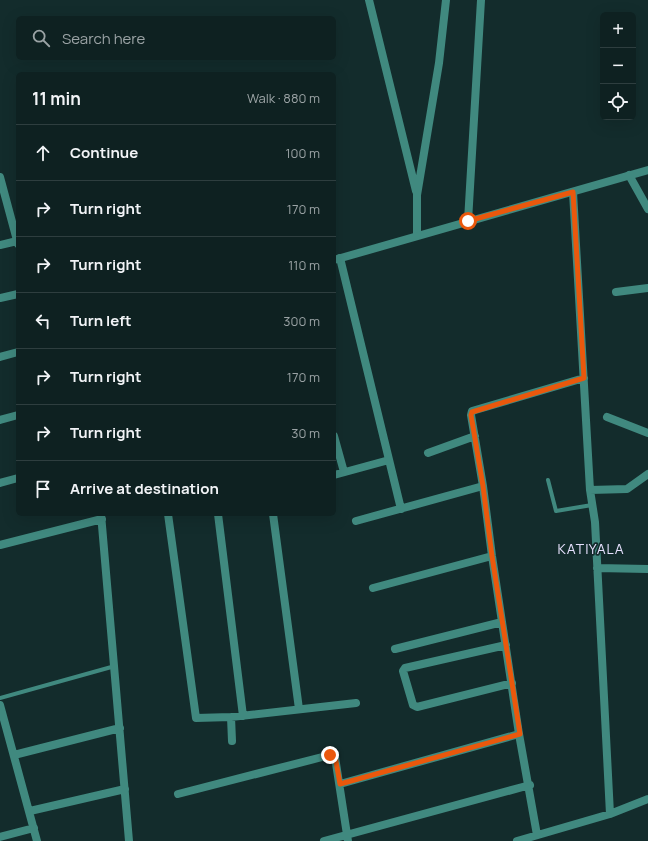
<!DOCTYPE html>
<meta charset="utf-8">
<style>
body{margin:0;font-family:Manrope,sans-serif;background:#1c2e2e;color:#f1f3f6}
.controls{position:absolute;right:12px;top:12px;display:grid;overflow:hidden;border-radius:6px;box-shadow:0 4px 16px #0002}
.controls button{width:36px;height:36px;display:grid;place-items:center;padding:0;border:0;border-bottom:1px solid #2e3e3f;background:#0e2121;color:#f1f3f6;font:20px sans-serif}
.stop{position:absolute;width:12px;height:12px;margin:-9px;border:3px solid #ea580c;border-radius:50%;background:#fff}
.stop.end{background:#ea580c;border-color:#fff;box-shadow:0 1px 4px #0008}
.list{margin:0;padding:0;list-style:none}
h2{display:flex;justify-content:space-between;align-items:center;height:52px;margin:0;padding:0 16px;font-size:17px}
h2 small{font-size:13px;font-weight:400;color:#9ba3a5}
.list li{display:grid;grid-template-columns:26px 1fr auto;gap:12px;align-items:center;box-sizing:border-box;height:56px;padding:0 16px;border-top:1px solid #2e3e3f}
.list b{display:block;font-size:15px;white-space:nowrap}
.list em{font-size:13px;font-style:normal;color:#9ba3a5}
.icon{flex:none;width:22px;height:22px;fill:none;stroke:currentColor;stroke-width:2;stroke-linecap:round;stroke-linejoin:round}
.map{position:relative;flex:none;width:648px;height:841px;overflow:hidden}
.search{position:absolute;background:#0e2121;box-shadow:0 4px 16px #0002;left:16px;top:16px;width:320px;height:44px;display:flex;align-items:center;gap:10px;box-sizing:border-box;padding:0 14px;border-radius:6px;color:#9ba3a5;font-size:15px}
.panel{position:absolute;background:#0e2121;box-shadow:0 4px 16px #0002;left:16px;top:72px;width:320px;height:444px;border-radius:6px}
.map>svg:first-child{display:block}
.lines{fill:none;stroke-linecap:round;stroke-linejoin:round}
.service{stroke:#40897f;stroke-width:4}
.minor{stroke:#40897f;stroke-width:8}
.tertiary{stroke:#40897f;stroke-width:8}
.route{stroke:#ea580c;stroke-width:5}
.labels{text-anchor:middle;dominant-baseline:central;stroke-width:3.5;stroke-linejoin:round;paint-order:stroke}
.quarter-label{font-size:14px;letter-spacing:1px;fill:#e7e1fe;stroke:#132c2c}
</style>
<div class="map">
<svg width="648" height="841" viewBox="0 0 648 841">
<rect width="100%" height="100%" fill="#132c2c"/>
<g class="lines">
<path class="service" d="M548,480L556,511L592,505
M0,698L115,666"/>
<path class="minor" d="M369,0L416,191
M629,175L648,209
M0,177L18,244
M573,192L590,490L595,522L610,814
M468,221L481,0
M417,235V195L439,63L446,0
M0,245L17,241
M340,258L401,509
M616,292L648,288
M0,298L18,294
M607,417L648,433
M0,420L18,415
M334,436L344,472
M428,453L475,436
M334,475L389,460
M0,483L18,478
M590,490L627,489L648,474
M101,514L129,841
M168,514L196,718L231,717L356,703
M218,514L243,716
M273,514L299,709
M356,521L483,486
M0,545L102,519
M597,568L648,569
M373,588L492,556
M506,645L405,668L403,671L413,705L417,707L512,683
M395,649L502,622
M0,705L37,841
M231,717L232,741
M14,755L120,728
M340,784L519,734
M178,794L330,755L335,757L348,841
M30,811L125,789
M537,835L519,734L492,556L483,486L471,415L472,411L584,378
M0,837L34,828
M324,841L530,785
M517,841L610,814L648,799"/>
<path class="tertiary" d="M334,260L648,170
M0,357L18,352"/>
</g>
<g class="lines">
<path class="route" d="M330,755L335,756L340,784L520,734L492,556L483,486L471,415L472,412L584,378L573,192L468,221"/>
</g>
<g class="labels">
<g class="quarter-label">
<text x="591" y="548">KATIYALA</text>
</g>
</g>
</svg>
<div class="controls">
<button>+</button>
<button>−</button>
<button><svg class="icon" aria-label="locate" viewBox="0 0 24 24"><circle cx="12" cy="12" r="6"/><path d="M12 2v4M12 18v4M2 12h4M18 12h4"/></svg></button>
</div>
<div class="stop" style="left:468px;top:221px"></div>
<div class="stop end" style="left:330px;top:755px"></div>
<div class="search"><svg class="icon" aria-label="search" viewBox="0 0 24 24"><circle cx="10" cy="10" r="6"/><path d="M15 15l6 6"/></svg>Search here</div>
<section class="panel">
<h2>11 min<small>Walk · 880 m</small></h2>
<ul class="list">
<li><svg class="icon" aria-label="ahead" viewBox="0 0 24 24"><path d="M12 20V5M6 11l6-6 6 6"/></svg><div><b>Continue</b></div><em>100 m</em></li>
<li><svg class="icon" aria-label="right" viewBox="0 0 24 24"><path d="M7 20v-9h11M14 6l5 5-5 5"/></svg><div><b>Turn right</b></div><em>170 m</em></li>
<li><svg class="icon" aria-label="right" viewBox="0 0 24 24"><path d="M7 20v-9h11M14 6l5 5-5 5"/></svg><div><b>Turn right</b></div><em>110 m</em></li>
<li><svg class="icon" aria-label="left" viewBox="0 0 24 24"><path d="M17 20v-9H6M10 6l-5 5 5 5"/></svg><div><b>Turn left</b></div><em>300 m</em></li>
<li><svg class="icon" aria-label="right" viewBox="0 0 24 24"><path d="M7 20v-9h11M14 6l5 5-5 5"/></svg><div><b>Turn right</b></div><em>170 m</em></li>
<li><svg class="icon" aria-label="right" viewBox="0 0 24 24"><path d="M7 20v-9h11M14 6l5 5-5 5"/></svg><div><b>Turn right</b></div><em>30 m</em></li>
<li><svg class="icon" aria-label="arrive" viewBox="0 0 24 24"><path d="M6 21V4h12l-3 4 3 4H6"/></svg><div><b>Arrive at destination</b></div></li>
</ul>
</section>
</div>
